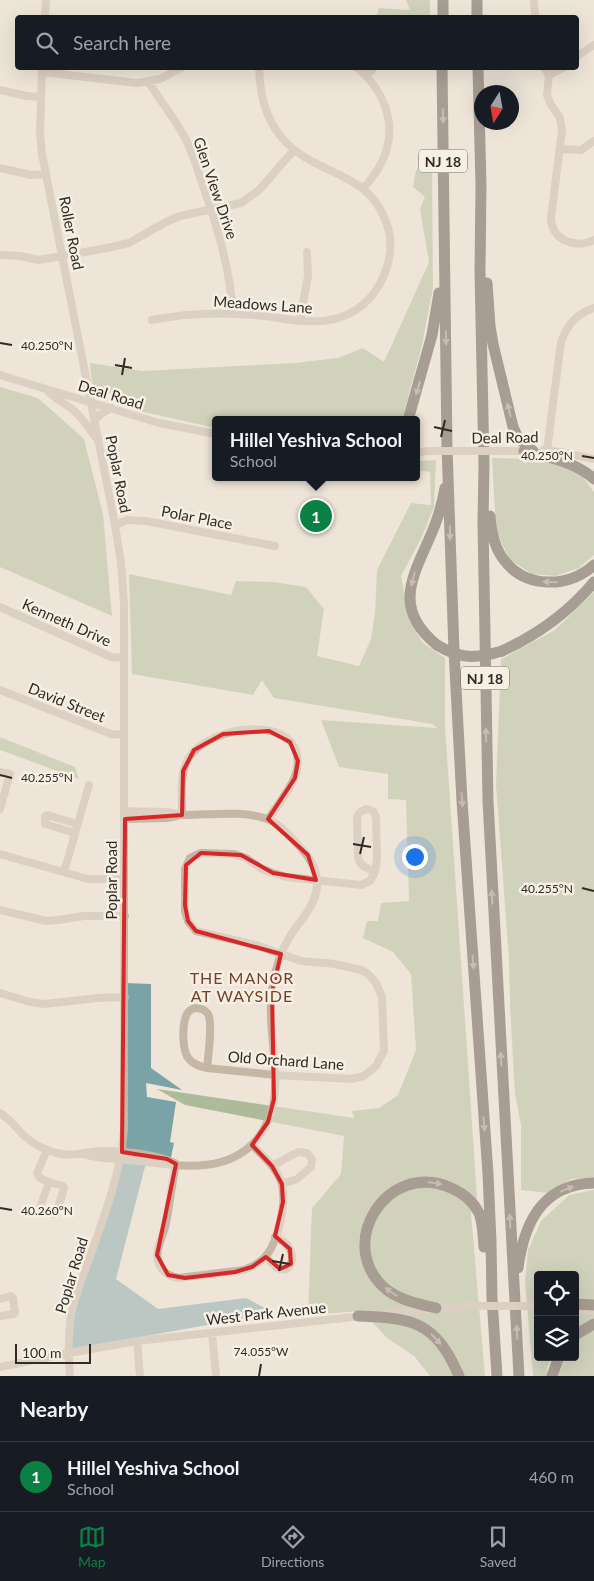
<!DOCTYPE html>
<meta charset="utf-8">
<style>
body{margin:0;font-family:Lato,sans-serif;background:#242831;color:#f1f3f6}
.controls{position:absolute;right:15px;bottom:15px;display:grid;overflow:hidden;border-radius:5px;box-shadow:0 5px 20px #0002}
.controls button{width:45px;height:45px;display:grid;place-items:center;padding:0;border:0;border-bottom:1px solid #363941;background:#171b24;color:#f1f3f6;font:25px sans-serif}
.compass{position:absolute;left:474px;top:85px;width:45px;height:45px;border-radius:50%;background:#171b24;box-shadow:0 5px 20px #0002;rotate:191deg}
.scale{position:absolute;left:15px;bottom:12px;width:76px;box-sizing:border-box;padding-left:5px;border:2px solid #312a26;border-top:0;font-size:14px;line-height:18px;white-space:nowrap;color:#312a26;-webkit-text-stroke:4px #f6efe4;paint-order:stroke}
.you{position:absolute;left:414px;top:856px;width:18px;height:18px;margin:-12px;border:4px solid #fff;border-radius:50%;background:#1a73e8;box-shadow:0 0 0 8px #1a73e833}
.badge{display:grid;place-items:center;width:32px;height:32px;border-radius:50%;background:#0b8043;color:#fff;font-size:16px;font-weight:700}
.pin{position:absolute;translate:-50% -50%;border:2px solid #fff;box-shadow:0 1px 5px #0006}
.popup{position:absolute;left:212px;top:416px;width:208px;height:65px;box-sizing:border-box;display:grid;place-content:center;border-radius:5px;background:#171b24;filter:drop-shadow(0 1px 4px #0005);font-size:16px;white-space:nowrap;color:#9ea1a6}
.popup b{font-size:19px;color:#f1f3f6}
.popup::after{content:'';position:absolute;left:50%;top:100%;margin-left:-10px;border:10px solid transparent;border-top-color:#171b24}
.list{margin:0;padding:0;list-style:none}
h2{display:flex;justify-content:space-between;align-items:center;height:65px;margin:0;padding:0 20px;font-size:21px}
h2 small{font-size:16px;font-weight:400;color:#9ea1a6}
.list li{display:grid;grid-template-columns:32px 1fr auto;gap:15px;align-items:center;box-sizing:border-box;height:70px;padding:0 20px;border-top:1px solid #363941}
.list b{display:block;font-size:19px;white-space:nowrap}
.list p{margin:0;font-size:16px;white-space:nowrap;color:#9ea1a6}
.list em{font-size:16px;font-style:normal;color:#9ea1a6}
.icon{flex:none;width:28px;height:28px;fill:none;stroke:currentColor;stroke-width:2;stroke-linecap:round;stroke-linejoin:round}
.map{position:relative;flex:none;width:594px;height:1376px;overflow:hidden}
.search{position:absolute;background:#171b24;box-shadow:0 5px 20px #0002;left:15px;right:15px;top:15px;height:55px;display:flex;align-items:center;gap:12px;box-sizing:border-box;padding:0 18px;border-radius:5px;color:#9ea1a6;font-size:19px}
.sheet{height:135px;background:#171b24}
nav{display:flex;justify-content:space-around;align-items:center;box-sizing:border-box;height:70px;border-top:1px solid #363941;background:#171b24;font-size:14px;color:#9ea1a6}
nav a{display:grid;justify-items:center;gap:2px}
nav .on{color:#0b8043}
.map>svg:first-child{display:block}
.green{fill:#aebb9a}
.water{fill:#7aa3a8}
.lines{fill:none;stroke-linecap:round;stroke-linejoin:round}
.minor{stroke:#c5b6a6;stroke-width:8}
.highway{stroke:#52453e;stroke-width:11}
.minor-bridge{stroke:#c5b6a6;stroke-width:8}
.highway-bridge{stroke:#52453e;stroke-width:11}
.oneway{fill:#948980}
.marked{fill:none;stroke:#d62828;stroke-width:4;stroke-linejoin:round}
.ticks{fill:none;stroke:#312a26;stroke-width:2}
.labels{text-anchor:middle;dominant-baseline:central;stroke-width:5;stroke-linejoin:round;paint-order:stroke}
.shield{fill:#f6efe4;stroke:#6c655f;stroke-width:1}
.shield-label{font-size:14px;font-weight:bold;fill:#312a26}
.street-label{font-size:15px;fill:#312a26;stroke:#f6efe4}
.neighbourhood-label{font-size:16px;letter-spacing:1px;fill:#784027;stroke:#f6efe4}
.ticks-label{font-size:12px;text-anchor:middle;fill:#312a26;stroke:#f6efe4;stroke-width:5;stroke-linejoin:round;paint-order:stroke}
</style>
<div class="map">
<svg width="594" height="1376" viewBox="0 0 594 1376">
<rect width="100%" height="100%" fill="#eee5d8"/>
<path class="green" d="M406,0H430V17H376L379,8L410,10Z
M432,157L433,288L422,345L402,420H216V428L143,412L92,384L90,363L143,371L294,363L338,358L363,348L384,362L429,262L420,209L425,197L413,187L416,170Z
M0,387L38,398L84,439L103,514L112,616L0,567Z
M492,458L535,459L563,465L582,476L594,492V555L579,568L556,576L532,574L510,560L496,531Z
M436,460L434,507L421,539L401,576L410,622L423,643L445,658V726L477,1197L471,1213L485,1376H430L414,1356L387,1338L362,1311L308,1315L312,1208L341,1174L344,1136L185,1105L157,1089L354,1118L352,1111L379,1108L398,1095L416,1050L411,974L393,952L363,938L367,921H378L381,903L409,901L406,800L388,799V774L339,767L321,720L437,728L432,724L274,698L262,680L253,695L132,674L129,574L231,595L236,581L274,582L306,587L324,609L317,656L359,666L371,639L375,613L377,570L411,503L431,505L430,472L416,470V461Z
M594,592V1178L571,1179L548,1193L521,1190V1125L515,1094L510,1006L509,959L496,785L501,659L555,630Z
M0,737L75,767L79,779L0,750Z
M593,1190H594V1318L575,1331V1275H538V1357H553L547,1367V1376H533L525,1281L528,1250L541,1221L569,1195Z
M594,1328V1376H558L566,1357H575V1340Z"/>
<path class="water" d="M126,983L151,984V1068L182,1090L146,1083L147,1097L176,1102L170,1142L174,1143L170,1162L147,1159L116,1279L158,1309L246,1298L274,1313L68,1350L71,1308L119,1159Z"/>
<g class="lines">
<path class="minor" d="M534,0L535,18
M45,18L46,0
M576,57L594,45
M42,68L40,134L42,154L115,525L121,563L124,603V1130C120,1175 104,1217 89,1259C82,1278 75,1296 71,1315C68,1335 68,1356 70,1376
M357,68C388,93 400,133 378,169C374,176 368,182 364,188
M544,68L549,75L547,95L550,103L560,118L562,130L551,218C552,241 576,249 594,240
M42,72L137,83L160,79L181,68
M367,75L374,68
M549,75L563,68
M149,82C160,102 176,119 186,140C193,153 197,169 202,183C217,226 230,268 233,314
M0,90L26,96L41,97
M560,149L581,150L594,141
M0,168L31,175L46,174
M0,255L20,256L39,260L107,248L129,243L166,222L180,216L241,203L259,190L294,150
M152,320C186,313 220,312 254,315C282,317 313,327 341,317C363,310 379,291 386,270C391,256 392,239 387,225C370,169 315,177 282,138C265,118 260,94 259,68
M300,320L308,276L307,252
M0,375L159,423L216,434
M46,389C53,398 63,402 72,409C82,417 89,428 96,438
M95,420L101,414L111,408
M544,450L560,452L594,459
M547,450L561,342C567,325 576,314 594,308
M497,451H527
M416,452L433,451
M115,525L127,520L146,521L275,546
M0,607L111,657L124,658
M0,690L111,734L124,735
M0,773V772L10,774L0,809
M366,809L373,811L376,817L377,859L375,872C368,868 360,867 358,858L357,817L360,812Z
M182,815C182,797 179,775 188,759C209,723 308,712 297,770C294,785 277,806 268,819
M125,819L167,818L177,816
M75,833L45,824V816L47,815L78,824
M0,854L88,879H124
M64,872L89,785
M0,910L46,921L58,920L84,916H125
M0,993L30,1002L45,1004L98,998L125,997
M194,1008C200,1008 205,1009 208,1014C213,1022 208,1057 207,1068C200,1066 194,1065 189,1059C182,1051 182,1027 186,1016C187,1012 190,1010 194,1008Z
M207,1068L275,1075L351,1079L364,1076L376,1066L384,1051L382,997L376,983L368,974L361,970L335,964L301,961L256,945L196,931L188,921L185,911V869L190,858L201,853L234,854L246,858L262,869L273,873L286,877L361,885L370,881L375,872
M0,1113C12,1120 18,1131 28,1139C36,1146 46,1150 56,1153C68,1156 79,1154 91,1152C113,1149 154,1153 175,1163
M47,1150L37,1173L40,1178L49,1182
M83,1154C100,1160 120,1158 138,1161C180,1166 228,1175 258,1138C266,1127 272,1115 274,1101C279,1063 267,1025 272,988C275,970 280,953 289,938C298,923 312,910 316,893C320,876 312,860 301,848C291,838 281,824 267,819C244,810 210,815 184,815C178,815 172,812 166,812C152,811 138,812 124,811
M176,1164C172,1183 170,1203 166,1223C164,1235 155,1248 158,1261C160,1270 168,1276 178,1278L244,1270C252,1267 258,1264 264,1258C278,1244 288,1200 281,1181C275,1166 263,1156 252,1145
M272,1166L298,1152L307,1153L312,1159L311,1167L297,1179L282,1184
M49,1182L63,1186L64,1188L57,1211L54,1214L43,1211L40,1207Z
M265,1257C269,1260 273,1265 277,1268C292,1275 296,1256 288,1246C285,1242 280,1239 275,1237
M0,1299L11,1296L13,1298L15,1312L14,1314L0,1316
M575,1309L594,1311
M383,1314L472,1306
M212,1333L216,1376
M137,1341L140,1376
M0,1367L69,1353L137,1341L362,1316"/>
<path class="highway" d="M443,0V18
M477,0V18
M442,68L447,447L454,651L462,801L488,1174L491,1242L492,1298L497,1376
M478,68L481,185L480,272L484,465L483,523L488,801L519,1376
M487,283L490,326L493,344L513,427L518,438L533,451
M408,420L432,335L439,293
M524,451C550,458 574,461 594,479
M490,516C491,532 494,547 504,560C526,589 568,588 594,565
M437,645C386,604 420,567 436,522C440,511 443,500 445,488
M502,651C539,634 568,613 594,582
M518,1268C524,1223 542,1184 594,1183
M575,1304L594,1305
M436,1308C419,1304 402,1301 387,1290C333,1246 387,1159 451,1188C463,1193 473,1201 479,1213C483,1223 483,1235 484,1247
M358,1316C413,1318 435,1321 459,1376
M575,1335L594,1324
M552,1376L559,1357"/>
<path class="minor-bridge" d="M433,451H497
M472,1306H532"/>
<path class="highway-bridge" d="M437,645C460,659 476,659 502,651"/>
</g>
<defs><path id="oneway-solid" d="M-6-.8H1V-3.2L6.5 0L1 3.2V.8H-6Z" transform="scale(1.25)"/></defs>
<g class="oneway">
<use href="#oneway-solid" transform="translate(443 116) rotate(89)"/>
<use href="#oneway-solid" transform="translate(446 338) rotate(89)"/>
<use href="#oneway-solid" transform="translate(418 388) rotate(107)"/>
<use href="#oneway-solid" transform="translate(509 410) rotate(-104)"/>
<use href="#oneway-solid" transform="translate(450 533) rotate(89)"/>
<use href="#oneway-solid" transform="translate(413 579) rotate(104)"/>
<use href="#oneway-solid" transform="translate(550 582) rotate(-178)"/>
<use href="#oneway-solid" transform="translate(486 735) rotate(-91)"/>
<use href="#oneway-solid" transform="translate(462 800) rotate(86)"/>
<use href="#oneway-solid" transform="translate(492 897) rotate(-93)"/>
<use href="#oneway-solid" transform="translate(473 962) rotate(86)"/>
<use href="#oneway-solid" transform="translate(501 1059) rotate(-93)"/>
<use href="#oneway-solid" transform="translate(484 1124) rotate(86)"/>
<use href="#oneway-solid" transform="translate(435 1183) rotate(8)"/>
<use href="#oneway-solid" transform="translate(567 1189) rotate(-22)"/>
<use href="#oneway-solid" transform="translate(510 1221) rotate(-93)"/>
<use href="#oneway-solid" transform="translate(391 1292) rotate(-145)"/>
<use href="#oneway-solid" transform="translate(517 1332) rotate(-93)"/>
<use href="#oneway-solid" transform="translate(436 1339) rotate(47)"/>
</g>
<path d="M0 0H594V1376H0ZM269,731L290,742L298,761L295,778L268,819L308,855L316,880L273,873L241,855L201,853L186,865L185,905L188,921L196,931L281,954L272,992L274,1099L268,1122L252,1145L272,1166L282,1184L283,1202L275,1236L290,1249L291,1264L280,1269L266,1257L252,1267L235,1272L185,1278L168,1275L157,1255L176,1164L167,1159L122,1152L125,819L182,815L183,771L194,750L223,734Z" fill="#eee5d8" fill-opacity=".55" fill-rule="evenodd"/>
<path class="marked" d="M269,731L290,742L298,761L295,778L268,819L308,855L316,880L273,873L241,855L201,853L186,865L185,905L188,921L196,931L281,954L272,992L274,1099L268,1122L252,1145L272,1166L282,1184L283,1202L275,1236L290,1249L291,1264L280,1269L266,1257L252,1267L235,1272L185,1278L168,1275L157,1255L176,1164L167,1159L122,1152L125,819L182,815L183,771L194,750L223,734Z"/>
<path class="ticks" d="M0,343L12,345M115,365L132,368M122,375L125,358M434,427L452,431M441,437L445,420M582,456L594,458M0,775L12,778M353,844L371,847M360,854L364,837M582,888L594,891M0,1208L12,1210M272,1261L290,1264M279,1271L283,1254M259,1376L261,1364"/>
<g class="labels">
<g class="shield">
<rect x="419" y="149.5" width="48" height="23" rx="4"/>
<rect x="461" y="666.5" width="48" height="23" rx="4"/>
</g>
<g class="shield-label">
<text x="443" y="161">NJ 18</text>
<text x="485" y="678">NJ 18</text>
</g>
<g class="street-label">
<text transform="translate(216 188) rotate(71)">Glen View Drive</text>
<text transform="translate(72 233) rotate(79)">Roller Road</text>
<text transform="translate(263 304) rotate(4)">Meadows Lane</text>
<text transform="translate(111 394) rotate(17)">Deal Road</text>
<text transform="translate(505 437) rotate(-1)">Deal Road</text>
<text transform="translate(119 474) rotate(79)">Poplar Road</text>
<text transform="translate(197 517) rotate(11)">Polar Place</text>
<text transform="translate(67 622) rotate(24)">Kenneth Drive</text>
<text transform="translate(67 702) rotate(22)">David Street</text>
<text transform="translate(111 880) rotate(-90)">Poplar Road</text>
<text transform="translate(286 1060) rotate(4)">Old Orchard Lane</text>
<text transform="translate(71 1275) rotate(-73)">Poplar Road</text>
<text transform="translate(266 1313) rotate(-6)">West Park Avenue</text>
</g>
<g class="neighbourhood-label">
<text x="242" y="977">THE MANOR<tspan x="242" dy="18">AT WAYSIDE</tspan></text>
</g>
</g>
<g class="ticks-label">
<text x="47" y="350">40.250°N</text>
<text x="547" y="460">40.250°N</text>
<text x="47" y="782">40.255°N</text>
<text x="547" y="893">40.255°N</text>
<text x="47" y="1215">40.260°N</text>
<text x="261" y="1356">74.055°W</text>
</g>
</svg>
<div class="controls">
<button><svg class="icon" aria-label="locate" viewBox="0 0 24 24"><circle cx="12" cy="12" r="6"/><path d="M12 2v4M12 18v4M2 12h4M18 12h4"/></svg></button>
<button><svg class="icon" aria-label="layers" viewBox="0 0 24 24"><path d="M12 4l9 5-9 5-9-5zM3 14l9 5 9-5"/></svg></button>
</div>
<svg class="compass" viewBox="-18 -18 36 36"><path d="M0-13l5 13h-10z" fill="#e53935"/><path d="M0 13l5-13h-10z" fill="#9ea1a6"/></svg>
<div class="scale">100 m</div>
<div class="you"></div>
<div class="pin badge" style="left:316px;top:516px">1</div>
<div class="popup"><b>Hillel Yeshiva School</b>School</div>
<div class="search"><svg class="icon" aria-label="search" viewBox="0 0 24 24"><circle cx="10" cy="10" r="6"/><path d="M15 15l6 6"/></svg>Search here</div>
</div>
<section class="sheet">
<h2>Nearby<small></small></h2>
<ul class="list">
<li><span class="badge">1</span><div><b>Hillel Yeshiva School</b><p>School</p></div><em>460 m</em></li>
</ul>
</section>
<nav>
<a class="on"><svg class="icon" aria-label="map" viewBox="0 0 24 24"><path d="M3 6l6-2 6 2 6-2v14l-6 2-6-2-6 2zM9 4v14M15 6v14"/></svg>Map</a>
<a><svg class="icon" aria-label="directions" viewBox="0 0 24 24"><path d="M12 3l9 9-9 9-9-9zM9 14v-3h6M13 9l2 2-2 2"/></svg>Directions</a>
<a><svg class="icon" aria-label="saved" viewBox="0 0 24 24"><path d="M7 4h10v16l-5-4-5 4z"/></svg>Saved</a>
</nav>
